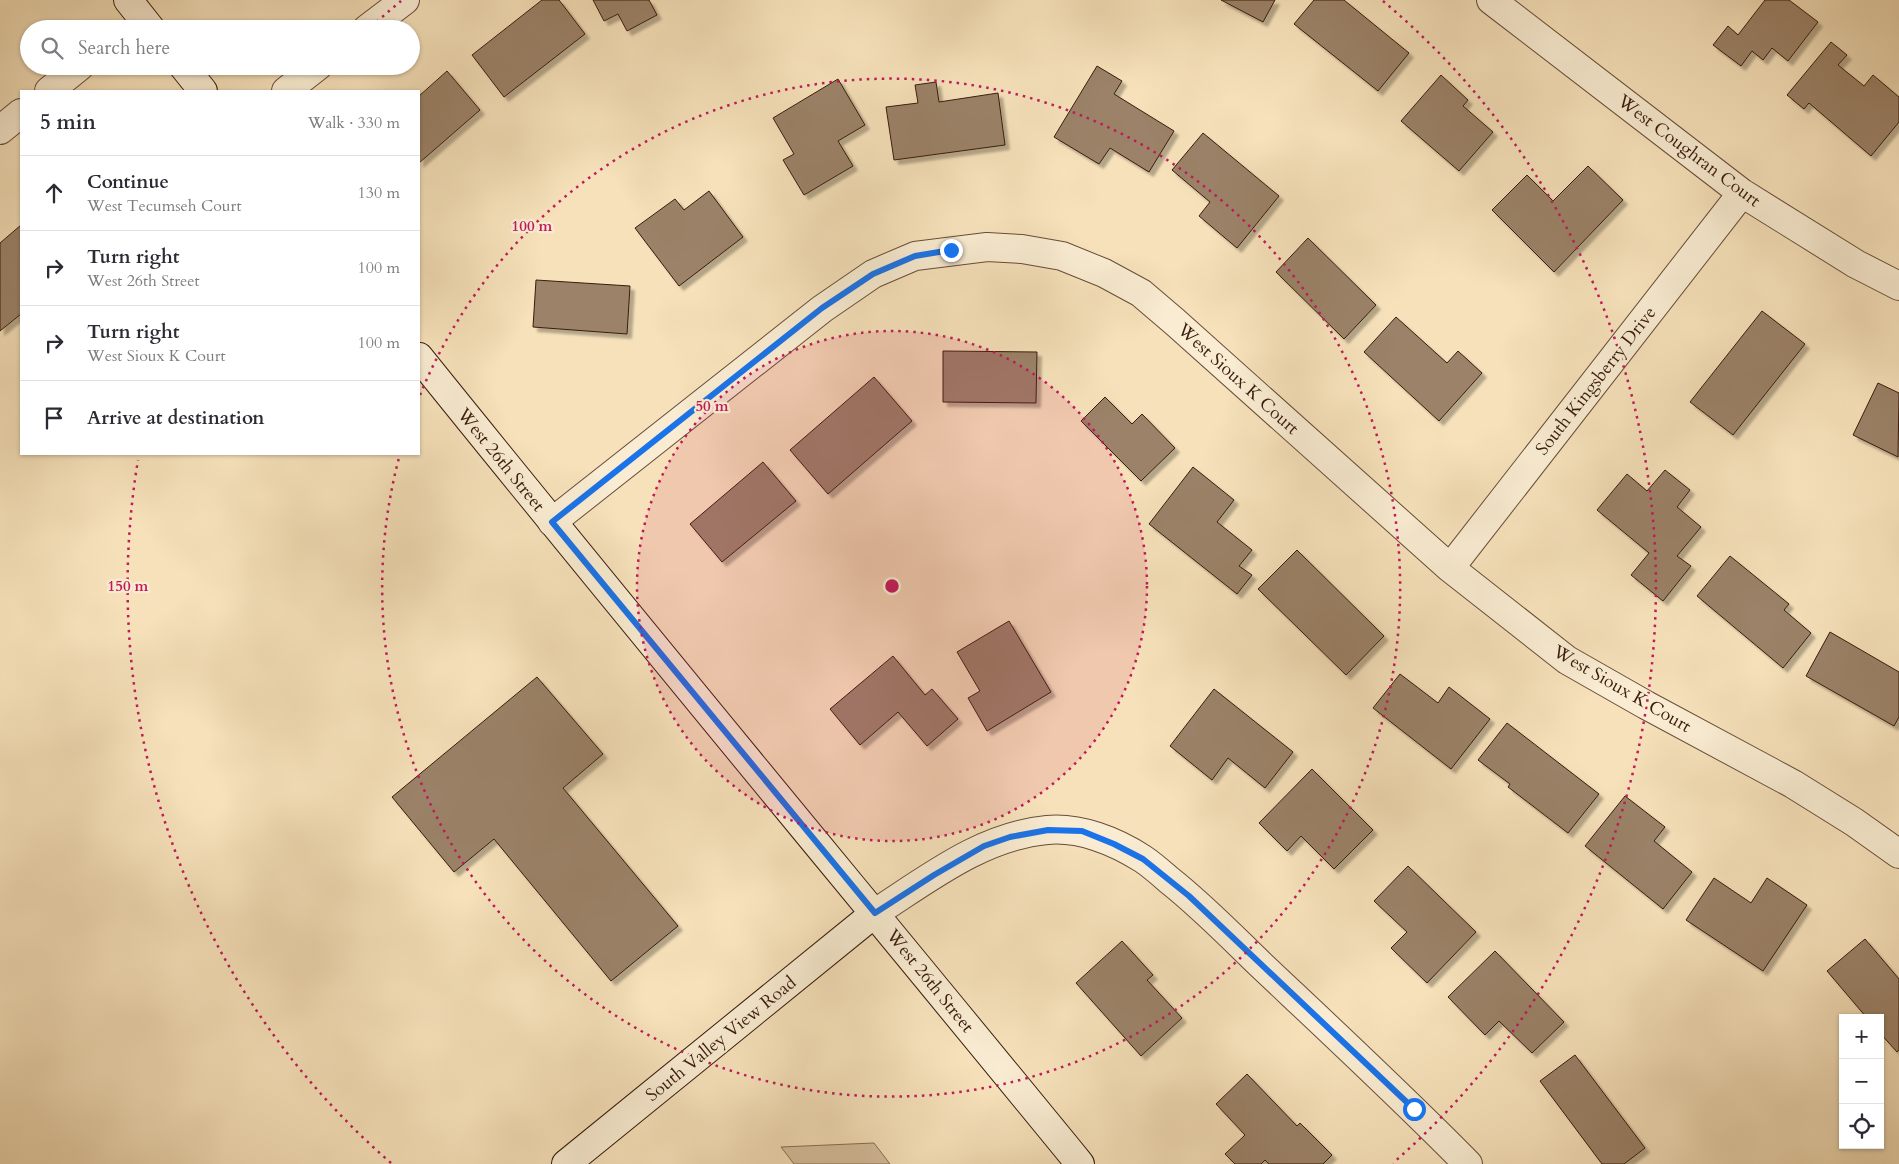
<!DOCTYPE html>
<meta charset="utf-8">
<style>
body{margin:0;font-family:Cardo,serif;background:#f7f7f7;color:#2b2b33}
.controls{position:absolute;right:15px;bottom:15px;display:grid;overflow:hidden;border-radius:0px;box-shadow:0 1px 4px #0004}
.controls button{width:45px;height:45px;display:grid;place-items:center;padding:0;border:0;border-bottom:1px solid #e1e1e2;background:#fff;color:#2b2b33;font:25px sans-serif}
.stop{position:absolute;width:15px;height:15px;margin:-11px;border:4px solid #1a73e8;border-radius:50%;background:#fff}
.stop.end{background:#1a73e8;border-color:#fff;box-shadow:0 1px 5px #0008}
.list{margin:0;padding:0;list-style:none}
h2{display:flex;justify-content:space-between;align-items:center;height:65px;margin:0;padding:0 20px;font-size:21px}
h2 small{font-size:16px;font-weight:400;color:#7c7c81}
.list li{display:grid;grid-template-columns:32px 1fr auto;gap:15px;align-items:center;box-sizing:border-box;height:75px;padding:0 20px;border-top:1px solid #e1e1e2}
.list b{display:block;font-size:19px;white-space:nowrap}
.list p{margin:0;font-size:16px;white-space:nowrap;color:#7c7c81}
.list em{font-size:16px;font-style:normal;color:#7c7c81}
.icon{flex:none;width:28px;height:28px;fill:none;stroke:currentColor;stroke-width:2;stroke-linecap:round;stroke-linejoin:round}
.map{position:relative;flex:none;width:1899px;height:1164px;overflow:hidden}
.search{position:absolute;background:#fff;box-shadow:0 1px 4px #0004;left:20px;top:20px;width:400px;height:55px;display:flex;align-items:center;gap:12px;box-sizing:border-box;padding:0 18px;border-radius:28px;color:#7c7c81;font-size:19px}
.panel{position:absolute;background:#fff;box-shadow:0 1px 4px #0004;left:20px;top:90px;width:400px;height:365px;border-radius:0px}
.map>svg:first-child{display:block}
.green{fill:#d6c09d;stroke:#886e55}
.building{fill:#9b8267;stroke:#391c0d;filter:url(#shadow)}
.lines{fill:none;stroke-linecap:round;stroke-linejoin:round}
.street-casing{stroke:#684d38;stroke-width:30}
.secondary-casing{stroke:#391c0d;stroke-width:30}
.street{stroke:#f9ecd2;stroke-width:28}
.secondary{stroke:#f9ecd2;stroke-width:28}
.route{stroke:#1a73e8;stroke-width:6}
.ring{fill:none;stroke:#c2185b;stroke-width:2.5;stroke-dasharray:2.5 5}
.labels{text-anchor:middle;dominant-baseline:central;stroke-width:4.5;stroke-linejoin:round;paint-order:stroke}
.street-label{font-size:18px;fill:#391c0d;stroke:#f9ecd2}
.centre{fill:#c2185b;stroke:#f9ecd2;stroke-width:2.5}
.ring-label{font-size:15px;text-anchor:middle;font-weight:bold;fill:#c2185b;stroke:#f9ecd2;stroke-width:4.5;stroke-linejoin:round;paint-order:stroke}
</style>
<div class="map">
<svg width="1899" height="1164" viewBox="0 0 1899 1164">
<defs>
<filter id="shadow"><feDropShadow dx="4.5" dy="4.5" stdDeviation="1" flood-color="#0004"/></filter>
</defs>
<rect width="100%" height="100%" fill="#f6e1ba"/>
<filter id="stains"><feTurbulence type="fractalNoise" baseFrequency=".004" numOctaves="4"/><feColorMatrix values="0 0 0 0 .2 0 0 0 0 .09 0 0 0 0 .02 0 0 0 .5 -.17"/></filter>
<radialGradient id="worn" r=".72"><stop offset=".6" stop-color="#630" stop-opacity="0"/><stop offset="1" stop-color="#630" stop-opacity=".3"/></radialGradient>
<path class="green" d="M874,1143L890,1164H794L781,1147Z"/>
<path class="building" d="M542,0H559L585,34L504,97L472,55Z
M593,0H649L657,15L627,31L618,14L604,21Z
M1221,0H1275L1263,22Z
M1314,0H1344L1409,53L1378,91L1294,24Z
M1765,0H1789L1818,22L1788,61L1772,48L1763,60L1752,51L1741,66L1713,45L1728,26L1738,35Z
M1831,42L1847,55L1838,65L1864,86L1873,75L1899,97V122L1871,156L1809,103L1804,109L1787,95Z
M1097,66L1122,81L1114,94L1174,131L1149,172L1110,148L1099,164L1054,137Z
M447,71L480,110L419,163V96Z
M1441,75L1468,100L1463,106L1493,132L1459,171L1401,121Z
M838,79L865,125L838,141L853,166L804,195L783,160L794,154L773,118Z
M936,82L939,102L998,93L1005,145L894,160L886,107L918,103L915,85Z
M1203,133L1279,196L1237,248L1199,216L1210,202L1172,170Z
M1588,166L1623,200L1554,272L1492,210L1527,175L1553,201Z
M709,191L743,237L679,286L635,228L675,199L684,210Z
M21,225V314L0,331V243Z
M1308,238L1376,305L1344,339L1276,272Z
M536,280L630,286L627,334L533,327Z
M1762,311L1805,344L1733,435L1690,402Z
M1396,317L1447,363L1458,351L1482,373L1439,421L1364,352Z
M943,351L1037,352L1036,403L943,402Z
M874,377L912,421L828,494L790,450Z
M1878,383L1899,393L1898,457L1853,435Z
M1105,397L1132,424L1142,414L1175,448L1141,481L1081,421Z
M763,462L796,501L722,562L690,524Z
M1193,467L1234,500L1217,522L1252,550L1239,566L1252,575L1237,594L1149,524Z
M1665,470L1690,490L1677,507L1701,527L1677,556L1691,566L1663,601L1631,575L1649,553L1597,510L1627,474L1647,491Z
M1297,550L1384,636L1346,675L1258,589Z
M1730,556L1789,604L1784,610L1811,633L1783,668L1697,596Z
M1009,621L1051,692L987,731L968,698L980,691L957,652Z
M1830,632L1899,672V717L1894,726L1806,676Z
M893,656L925,695L932,689L958,719L927,746L898,712L860,745L830,709Z
M1400,674L1438,703L1449,687L1490,719L1451,769L1373,708Z
M537,677L603,754L563,788L678,926L611,981L494,839L454,872L392,797Z
M1214,689L1293,752L1265,788L1228,758L1212,780L1170,746Z
M1507,723L1599,794L1568,833L1508,787L1510,784L1478,760Z
M1312,769L1373,830L1334,869L1301,836L1287,851L1259,823Z
M1625,796L1665,827L1654,841L1692,872L1663,909L1585,846Z
M1408,866L1476,932L1427,983L1391,948L1407,932L1374,901Z
M1714,878L1751,903L1767,878L1807,905L1763,971L1686,920Z
M1865,939L1899,979V1050L1897,1052L1880,1033V1018H1867L1827,971Z
M1122,941L1153,975L1147,980L1182,1018L1141,1056L1076,983Z
M1495,951L1564,1022L1532,1053L1499,1021L1485,1035L1448,997Z
M1575,1055L1645,1148L1624,1164H1602L1540,1081Z
M1247,1074L1297,1126L1300,1123L1332,1155L1323,1164H1269L1265,1160L1261,1164H1235L1225,1154L1245,1135L1216,1104Z"/>
<g class="lines">
<defs>
<path id="street" d="M1491,0L1742,193L1856,264L1899,286
M367,29L405,0
M49,91L80,66
M286,91L318,66
M0,130L21,113
M552,522L822,309L873,274L915,256L987,247L1022,249L1062,256L1104,273L1141,293L1175,322L1450,568L1567,660L1646,705L1793,784L1854,822L1899,854
M1450,568L1742,193
M875,913C928,879 982,836 1047,830C1080,827 1115,841 1143,859C1152,865 1161,873 1169,880C1202,906 1231,936 1261,965C1331,1031 1401,1096 1468,1164"/>
<path id="secondary" d="M128,0L151,29
M183,66L203,91
M419,357C637,628 860,895 1080,1164
M566,1164L875,913"/>
</defs>
<use href="#street" class="street-casing"/>
<use href="#secondary" class="secondary-casing"/>
<use href="#street" class="street"/>
<use href="#secondary" class="secondary"/>
</g>
<g class="lines">
<path class="route" d="M951,250L915,256L873,274L822,308L552,522L875,913L934,875L984,846L1010,837L1048,830L1082,831L1114,844L1143,859L1189,896L1414,1109"/>
</g>
<circle cx="892" cy="586" r="255" fill="#c2185b" fill-opacity=".12"/>
<g class="ring">
<circle cx="892" cy="586" r="255"/>
<path d="M420 395A509 509 0 1 1 400 454"/>
<path d="M391 1163A764 764 0 0 1 138 460M371 27A764 764 0 0 1 401 1M1383 1A764 764 0 0 1 1393 1163"/>
</g>
<g class="labels">
<g class="street-label">
<text transform="translate(1689 151) rotate(37)">West Coughran Court</text>
<text transform="translate(1238 379) rotate(42)">West Sioux K Court</text>
<text transform="translate(1596 381) rotate(-52)">South Kingsberry Drive</text>
<text transform="translate(501 460) rotate(51)">West 26th Street</text>
<text transform="translate(1622 689) rotate(30)">West Sioux K Court</text>
<text transform="translate(930 981) rotate(51)">West 26th Street</text>
<text transform="translate(721 1039) rotate(-39)">South Valley View Road</text>
</g>
</g>
<circle cx="892" cy="586" r="8" class="centre"/>
<g class="ring-label">
<text x="532" y="231">100 m</text>
<text x="712" y="411">50 m</text>
<text x="128" y="591">150 m</text>
</g>
<rect width="100%" height="100%" filter="url(#stains)"/>
<rect width="100%" height="100%" fill="url(#worn)"/>
</svg>
<div class="controls">
<button>+</button>
<button>−</button>
<button><svg class="icon" aria-label="locate" viewBox="0 0 24 24"><circle cx="12" cy="12" r="6"/><path d="M12 2v4M12 18v4M2 12h4M18 12h4"/></svg></button>
</div>
<div class="stop" style="left:1414px;top:1109px"></div>
<div class="stop end" style="left:951px;top:250px"></div>
<div class="search"><svg class="icon" aria-label="search" viewBox="0 0 24 24"><circle cx="10" cy="10" r="6"/><path d="M15 15l6 6"/></svg>Search here</div>
<section class="panel">
<h2>5 min<small>Walk · 330 m</small></h2>
<ul class="list">
<li><svg class="icon" aria-label="ahead" viewBox="0 0 24 24"><path d="M12 20V5M6 11l6-6 6 6"/></svg><div><b>Continue</b><p>West Tecumseh Court</p></div><em>130 m</em></li>
<li><svg class="icon" aria-label="right" viewBox="0 0 24 24"><path d="M7 20v-9h11M14 6l5 5-5 5"/></svg><div><b>Turn right</b><p>West 26th Street</p></div><em>100 m</em></li>
<li><svg class="icon" aria-label="right" viewBox="0 0 24 24"><path d="M7 20v-9h11M14 6l5 5-5 5"/></svg><div><b>Turn right</b><p>West Sioux K Court</p></div><em>100 m</em></li>
<li><svg class="icon" aria-label="arrive" viewBox="0 0 24 24"><path d="M6 21V4h12l-3 4 3 4H6"/></svg><div><b>Arrive at destination</b></div></li>
</ul>
</section>
</div>
